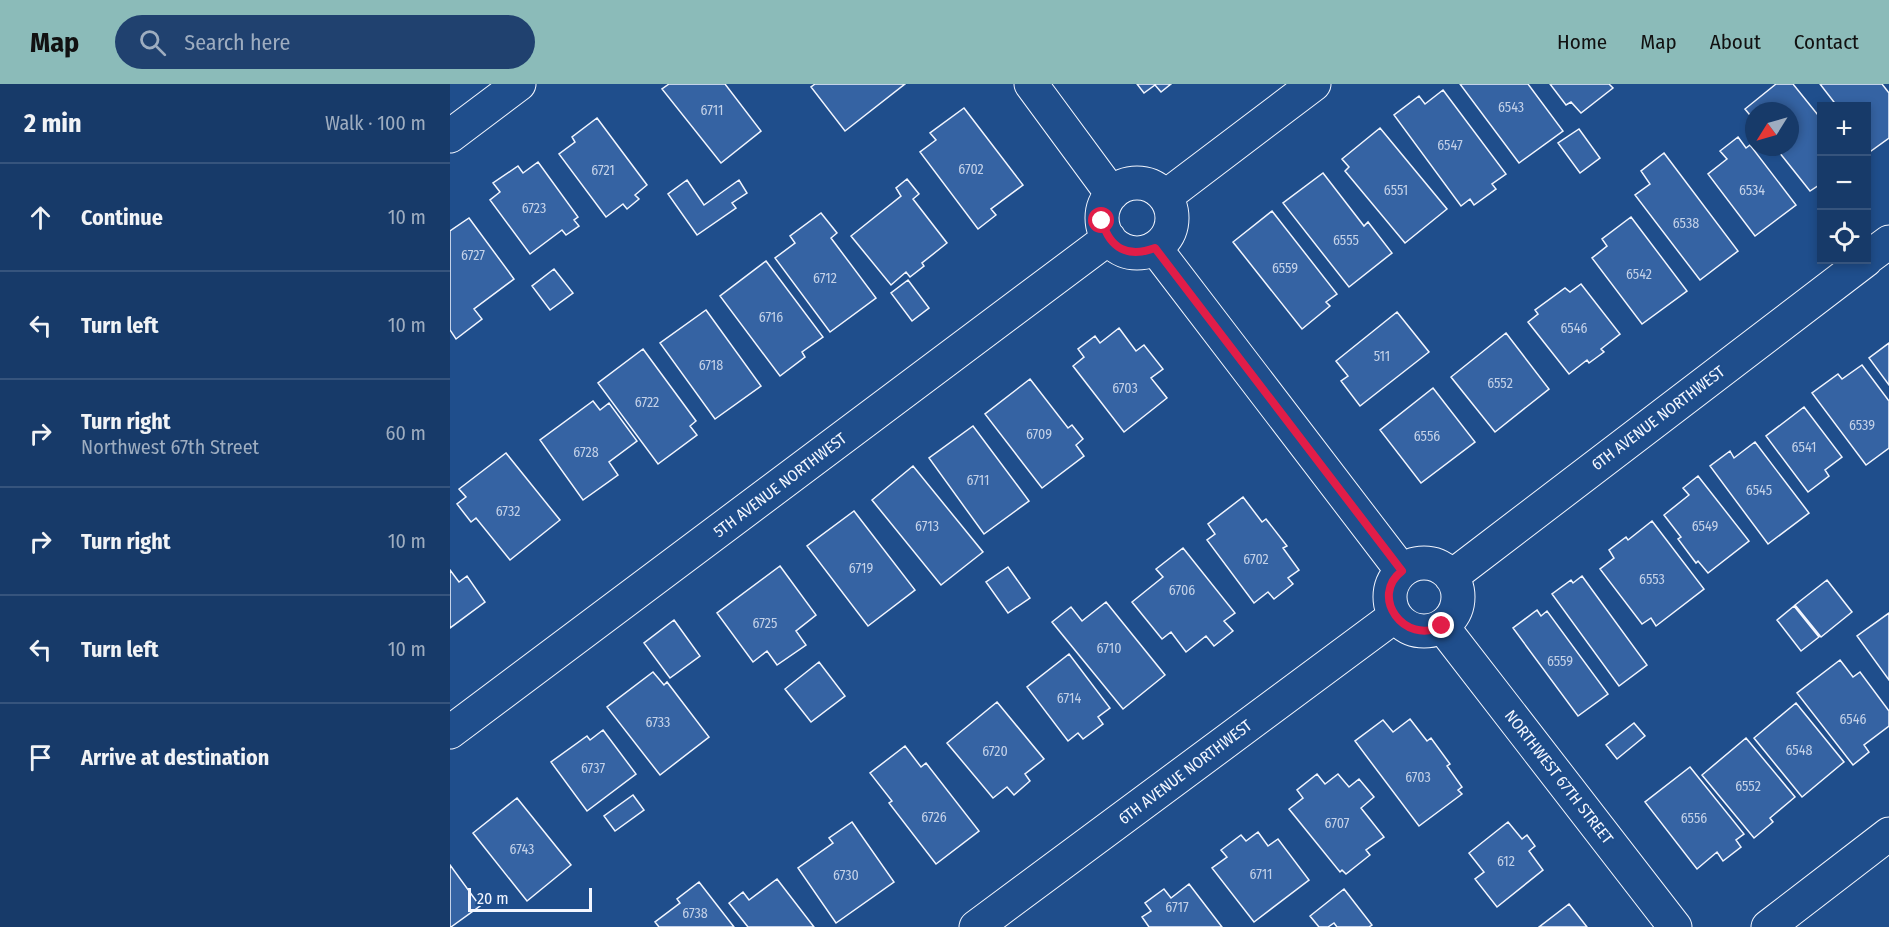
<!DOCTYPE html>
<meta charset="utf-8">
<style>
body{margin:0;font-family:"Fira Sans Condensed",sans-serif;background:#20416f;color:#f1f3f6}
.controls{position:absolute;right:18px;top:18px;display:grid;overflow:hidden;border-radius:0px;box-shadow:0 3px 9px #0003}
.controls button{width:54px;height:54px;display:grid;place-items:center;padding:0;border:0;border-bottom:2px solid #36547d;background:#173a69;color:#f1f3f6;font:30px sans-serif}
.compass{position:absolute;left:1295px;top:18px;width:54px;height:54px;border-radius:50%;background:#173a69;box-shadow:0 3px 9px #0003;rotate:233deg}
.scale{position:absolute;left:18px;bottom:15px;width:124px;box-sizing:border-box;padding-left:6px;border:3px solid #f2f6ff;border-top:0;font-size:16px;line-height:21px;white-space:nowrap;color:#f2f6ff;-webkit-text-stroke:4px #1f4e8c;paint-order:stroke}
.stop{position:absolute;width:18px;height:18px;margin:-14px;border:4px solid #e11d48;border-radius:50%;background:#fff}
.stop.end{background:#e11d48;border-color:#fff;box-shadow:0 2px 6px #0008}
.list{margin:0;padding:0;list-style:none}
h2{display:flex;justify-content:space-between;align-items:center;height:78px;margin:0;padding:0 24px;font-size:26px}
h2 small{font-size:20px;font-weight:400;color:#9eadc0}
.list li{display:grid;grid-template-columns:39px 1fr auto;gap:18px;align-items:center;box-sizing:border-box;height:108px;padding:0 24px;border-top:2px solid #36547d}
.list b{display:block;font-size:22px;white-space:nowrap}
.list p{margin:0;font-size:20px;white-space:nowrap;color:#9eadc0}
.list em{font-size:20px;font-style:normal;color:#9eadc0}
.icon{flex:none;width:33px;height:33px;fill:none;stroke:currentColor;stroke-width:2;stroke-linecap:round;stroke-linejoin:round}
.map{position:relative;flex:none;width:1439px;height:843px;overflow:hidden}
header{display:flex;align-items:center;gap:36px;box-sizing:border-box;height:84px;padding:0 30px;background:#8bbbb9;color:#111}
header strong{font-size:28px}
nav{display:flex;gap:33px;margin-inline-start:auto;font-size:21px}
.search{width:420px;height:54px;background:#20416f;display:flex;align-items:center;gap:15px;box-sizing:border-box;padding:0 21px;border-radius:33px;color:#9eadc0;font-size:22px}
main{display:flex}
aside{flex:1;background:#173a69}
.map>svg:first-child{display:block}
.building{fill:#3563a3;stroke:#f2f6ff;stroke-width:1.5}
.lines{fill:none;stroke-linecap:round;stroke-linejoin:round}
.street-casing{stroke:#f2f6ff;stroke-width:35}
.street{stroke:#1f4e8c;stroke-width:33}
.route{stroke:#e11d48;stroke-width:8}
.labels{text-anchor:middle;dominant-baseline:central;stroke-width:4.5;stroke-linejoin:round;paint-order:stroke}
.number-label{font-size:14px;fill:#c3d1e8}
.street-label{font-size:16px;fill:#f2f6ff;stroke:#1f4e8c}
</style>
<header>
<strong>Map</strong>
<div class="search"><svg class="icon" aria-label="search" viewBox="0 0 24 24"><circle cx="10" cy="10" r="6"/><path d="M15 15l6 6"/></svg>Search here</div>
<nav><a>Home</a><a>Map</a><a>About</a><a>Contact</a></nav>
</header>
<main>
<aside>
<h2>2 min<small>Walk · 100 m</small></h2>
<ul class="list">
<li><svg class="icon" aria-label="ahead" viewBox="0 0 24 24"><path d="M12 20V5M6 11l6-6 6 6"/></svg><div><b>Continue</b></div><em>10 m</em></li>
<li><svg class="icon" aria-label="left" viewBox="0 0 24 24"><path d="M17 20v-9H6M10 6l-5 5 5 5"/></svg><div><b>Turn left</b></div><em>10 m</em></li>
<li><svg class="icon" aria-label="right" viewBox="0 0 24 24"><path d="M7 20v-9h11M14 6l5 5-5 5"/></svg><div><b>Turn right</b><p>Northwest 67th Street</p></div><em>60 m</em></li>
<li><svg class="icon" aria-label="right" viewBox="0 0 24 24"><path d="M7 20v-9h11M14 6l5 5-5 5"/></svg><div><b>Turn right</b></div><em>10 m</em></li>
<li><svg class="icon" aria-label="left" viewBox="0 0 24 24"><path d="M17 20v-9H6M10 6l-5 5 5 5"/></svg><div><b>Turn left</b></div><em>10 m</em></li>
<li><svg class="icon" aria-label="arrive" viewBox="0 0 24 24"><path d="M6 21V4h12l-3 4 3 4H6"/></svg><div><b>Arrive at destination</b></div></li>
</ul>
</aside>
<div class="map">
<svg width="1439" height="843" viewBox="0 0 1439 843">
<rect width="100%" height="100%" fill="#1f4e8c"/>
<path class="building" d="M219,0H275L311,47L271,79L212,5Z
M365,0H455L395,47L361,3Z
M687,0H721L711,8L705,1L694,9Z
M1010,0H1078L1113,47L1069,79Z
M1100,0H1159L1163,4L1131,29L1121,18L1116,21Z
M1326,0H1343L1372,36V99L1360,107L1325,63H1340V27H1304V36L1295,25Z
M1370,0H1432L1439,9V54L1421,67L1416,61V22H1387Z
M993,6L1056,90L1042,100L1046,105L1024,121L1020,115L1011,122L944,31L969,12L975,20Z
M514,24L573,101L541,125L546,131L528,145L470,68L486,56L480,49Z
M147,34L197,101L185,111L189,115L177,125L173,120L156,133L109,70L125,58L122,53Z
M930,44L997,125L955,159L895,87L899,83L892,75Z
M1129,45L1150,74L1130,89L1108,59Z
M1288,53L1296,64L1300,61L1346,121L1305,152L1258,90L1277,75L1270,67Z
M1214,69L1288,167L1250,196L1185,111L1200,100L1191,87Z
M88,78L128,133L124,136L129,142L116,151L112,146L80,170L40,116L50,108L43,99L68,82L73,89Z
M873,89L914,142L918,138L942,169L899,203L833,119Z
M457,95L469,110L463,115L497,159L472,179L474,182L460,193L456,188L441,201L401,152L451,112L446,104Z
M237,96L254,121L289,96L297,109L282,119L286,124L247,151L218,110Z
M822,127L887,210L876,218L880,222L852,245L783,158Z
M371,129L387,149L381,154L426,214L380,248L325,174L345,159L340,152Z
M1181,133L1237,207L1192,240L1142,174L1157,162L1152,155Z
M19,134L64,195L24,225L32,235L6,255L0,246V147Z
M316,177L373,253L352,268L355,273L330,292L270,212Z
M104,185L123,209L100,226L82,202Z
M458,196L479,224L462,237L441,209Z
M1131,200L1170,250L1151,265L1154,268L1139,279L1137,276L1119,290L1078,238L1088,230L1085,226L1115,204L1120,208Z
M256,226L311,302L265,335L210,259Z
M947,228L979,268L910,322L891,297L898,292L886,277Z
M669,244L686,267L694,261L713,285L701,294L717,314L674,348L623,282L634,273L628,265L645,252L650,259Z
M1056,249L1099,305L1045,348L1001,293Z
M1439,259V301L1419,274Z
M193,265L246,337L240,342L247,351L208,380L148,299Z
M1412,281L1439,317V364L1416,381L1362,309L1388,290L1392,295Z
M580,295L618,344L622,341L633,355L626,361L634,372L592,404L535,330Z
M983,304L1025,358L971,399L930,346Z
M143,317L150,326L159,319L187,357L159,378L168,391L133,416L90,356Z
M1354,323L1392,373L1375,386L1379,392L1358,408L1316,352Z
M523,342L579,417L534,450L479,374Z
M1305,358L1359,429L1318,460L1260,382L1280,367L1284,374Z
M56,369L110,436L60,476L26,434L21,438L7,420L16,413L9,405Z
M463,382L533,468L491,501L422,416Z
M1248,392L1299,457L1258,489L1248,477L1246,479L1228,455L1231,453L1214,431L1239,411L1233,404Z
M793,413L812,438L816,435L837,462L833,464L849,486L838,494L843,500L824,515L818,508L804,519L757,456L765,450L758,440Z
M404,427L465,506L418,542L357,462Z
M1202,437L1254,505L1206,542L1201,534L1192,540L1150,485L1164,474L1159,466L1176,453L1178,456Z
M733,464L785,529L774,537L783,547L764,562L756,552L736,568L721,548L712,555L682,518L713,493L706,485Z
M330,482L366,531L346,547L356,561L327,581L317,567L303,578L267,529Z
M558,483L580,514L558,529L536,498Z
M0,486L9,498L17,492L35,518L0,544Z
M1132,492L1197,581L1169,602L1102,510L1121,496L1123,499Z
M1377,496L1402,528L1371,553L1345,521Z
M656,518L715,591L673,625L602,538L621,523L632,537Z
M1344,522L1369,553L1351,567L1327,536Z
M1087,526L1091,532L1097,527L1158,610L1128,632L1063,544Z
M1439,529V596L1407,552Z
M224,536L250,572L220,594L194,559Z
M619,570L660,624L648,633L653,640L633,655L628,649L618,657L577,603Z
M1390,576L1403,593L1410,588L1439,627V642L1414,661L1419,668L1403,681L1347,609Z
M369,578L395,612L361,638L335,605Z
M203,588L214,601L217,598L259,653L210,691L157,623Z
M547,618L594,675L575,690L580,697L564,711L557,703L543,714L497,659Z
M1346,619L1394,678L1352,713L1304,654Z
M960,635L977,657L981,654L1000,680L997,682L1012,703L1008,706L1012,710L969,742L905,657L933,636L943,648Z
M1184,639L1195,652L1167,675L1156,661Z
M153,646L186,690L137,727L101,678L137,652L140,656Z
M1296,654L1345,713L1320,734L1323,738L1304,754L1252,691Z
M455,662L471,683L476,679L529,747L486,780L439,719L442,717L420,689Z
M1240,683L1294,750L1286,756L1291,763L1273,777L1267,768L1247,785L1195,718Z
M867,690L875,700L888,690L899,703L909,695L924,713L911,724L934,753L916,766L920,771L896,790L892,786L890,788L839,725L853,714L847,706Z
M183,711L194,726L165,747L154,732Z
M67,714L121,781L77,817L23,749Z
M402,738L444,798L386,839L348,784L383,759L379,754Z
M1058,738L1072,755L1077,751L1085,762L1079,767L1093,786L1047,823L1025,795L1034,788L1019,769Z
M808,748L818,762L828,755L859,796L804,838L762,784L777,773L771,766L791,751L796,757Z
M0,781L30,822L1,843H0Z
M327,795L364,843H298L279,819L293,808L299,816Z
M249,798L284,843H209L205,838L230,819L227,815Z
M739,800L772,843H699L692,833L701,827L695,819L714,805L721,814Z
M894,805L922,841L919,843H887L884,839L878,843H869L860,832Z
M1119,820L1137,843H1089Z"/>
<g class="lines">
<defs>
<path id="street" d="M581,0L662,110
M0,52L69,0
M652 134a35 35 0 1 1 70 0a35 35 0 1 1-70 0Z
M715,113L864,0
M705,164L952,487
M1416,175L1439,158
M940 513a34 34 0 1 1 68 0a34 34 0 1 1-68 0Z
M1001,493L1416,176
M992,542L1225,843
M0,648L659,154
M526,843L945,532
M1318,843L1439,750"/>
</defs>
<use href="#street" class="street-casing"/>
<use href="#street" class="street"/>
</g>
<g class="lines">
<path class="route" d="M652,137C660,165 678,174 705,164L952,487C919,512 954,562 992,542"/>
</g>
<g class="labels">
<g class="number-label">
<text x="1061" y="23">6543</text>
<text x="262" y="26">6711</text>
<text x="1000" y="61">6547</text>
<text x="521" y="85">6702</text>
<text x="153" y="86">6721</text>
<text x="946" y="106">6551</text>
<text x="1302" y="106">6534</text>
<text x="84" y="124">6723</text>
<text x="1236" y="139">6538</text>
<text x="896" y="156">6555</text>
<text x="23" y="171">6727</text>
<text x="835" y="184">6559</text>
<text x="1189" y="190">6542</text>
<text x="375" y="194">6712</text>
<text x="321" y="233">6716</text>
<text x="1124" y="244">6546</text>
<text x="932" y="272">511</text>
<text x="261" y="281">6718</text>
<text x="1050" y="299">6552</text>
<text x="675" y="304">6703</text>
<text x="197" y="318">6722</text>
<text x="1412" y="341">6539</text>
<text x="589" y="350">6709</text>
<text x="977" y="352">6556</text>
<text x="1354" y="363">6541</text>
<text x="136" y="368">6728</text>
<text x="528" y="396">6711</text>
<text x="1309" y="406">6545</text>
<text x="58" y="427">6732</text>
<text x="477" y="442">6713</text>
<text x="1255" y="442">6549</text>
<text x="806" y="475">6702</text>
<text x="411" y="484">6719</text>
<text x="1202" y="495">6553</text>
<text x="732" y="506">6706</text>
<text x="315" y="539">6725</text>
<text x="659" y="564">6710</text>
<text x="1110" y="577">6559</text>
<text x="619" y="614">6714</text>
<text x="1403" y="635">6546</text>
<text x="208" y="638">6733</text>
<text x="1349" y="666">6548</text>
<text x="545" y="667">6720</text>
<text x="143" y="684">6737</text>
<text x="968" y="693">6703</text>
<text x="1298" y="702">6552</text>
<text x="484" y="733">6726</text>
<text x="1244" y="734">6556</text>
<text x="887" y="739">6707</text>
<text x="72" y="765">6743</text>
<text x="1056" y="777">612</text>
<text x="811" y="790">6711</text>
<text x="396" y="791">6730</text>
<text x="727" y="823">6717</text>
<text x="245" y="829">6738</text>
</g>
<g class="street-label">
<text transform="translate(1208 334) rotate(-37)">6TH AVENUE NORTHWEST</text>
<text transform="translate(330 401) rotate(-37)">5TH AVENUE NORTHWEST</text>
<text transform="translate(735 688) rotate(-37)">6TH AVENUE NORTHWEST</text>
<text transform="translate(1109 693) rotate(52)">NORTHWEST 67TH STREET</text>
</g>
</g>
</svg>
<div class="controls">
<button>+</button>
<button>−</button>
<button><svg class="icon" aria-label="locate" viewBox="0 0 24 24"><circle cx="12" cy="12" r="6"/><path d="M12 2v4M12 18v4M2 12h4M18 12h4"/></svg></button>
</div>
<svg class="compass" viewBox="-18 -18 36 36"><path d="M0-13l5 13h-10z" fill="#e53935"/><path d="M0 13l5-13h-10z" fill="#9eadc0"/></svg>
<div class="scale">20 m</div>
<div class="stop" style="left:652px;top:137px"></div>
<div class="stop end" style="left:992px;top:542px"></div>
</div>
</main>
